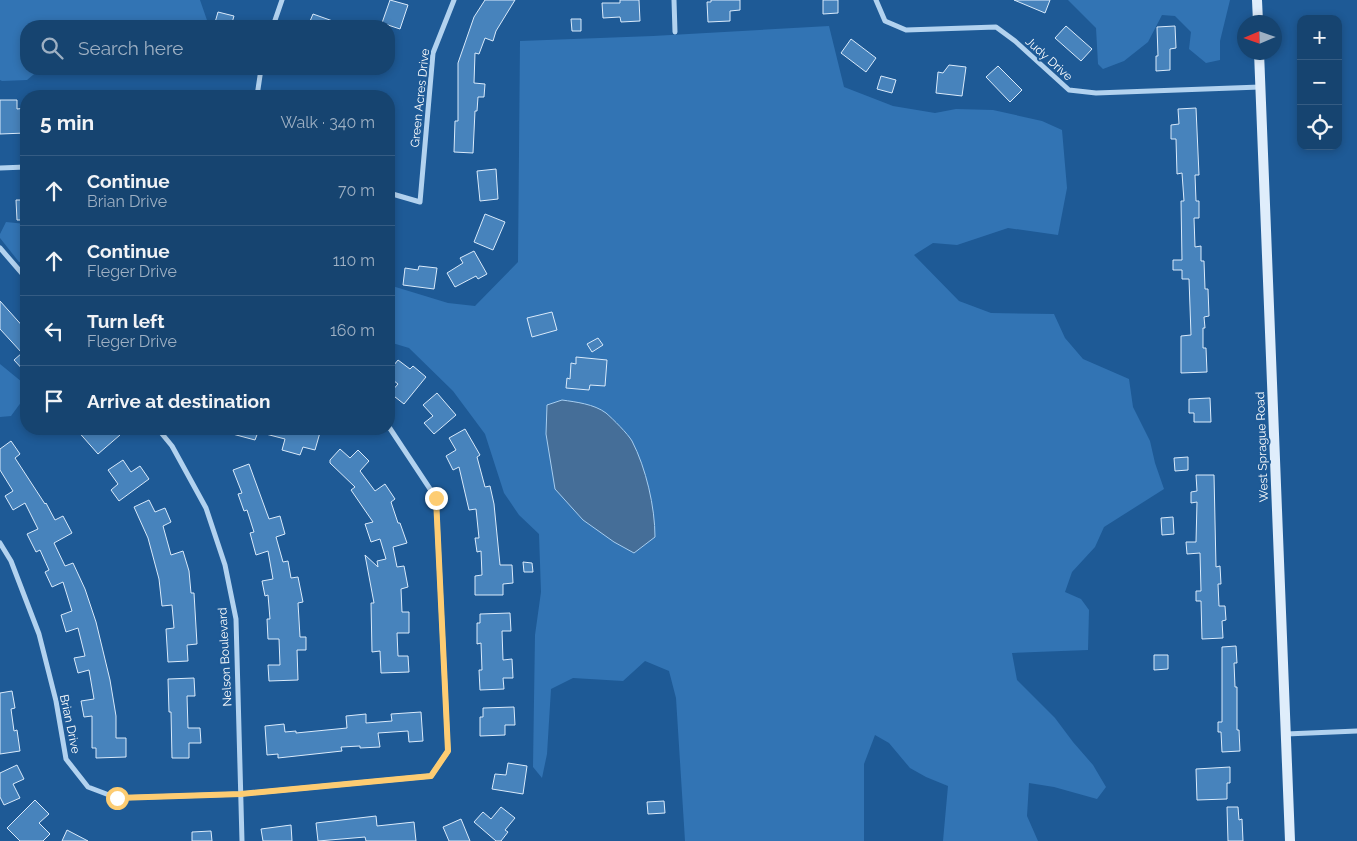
<!DOCTYPE html>
<meta charset="utf-8">
<style>
body{margin:0;font-family:Raleway,sans-serif;background:#1f4b75;color:#f1f3f6}
.controls{position:absolute;right:15px;top:15px;display:grid;overflow:hidden;border-radius:10px;box-shadow:0 2px 8px #0003}
.controls button{width:45px;height:45px;display:grid;place-items:center;padding:0;border:0;border-bottom:1px solid #355c83;background:#164470;color:#f1f3f6;font:25px sans-serif}
.compass{position:absolute;left:1237px;top:15px;width:45px;height:45px;border-radius:50%;background:#164470;box-shadow:0 2px 8px #0003;rotate:268deg}
.stop{position:absolute;width:15px;height:15px;margin:-11px;border:4px solid #fdcc72;border-radius:50%;background:#fff}
.stop.end{background:#fdcc72;border-color:#fff;box-shadow:0 1px 5px #0008}
.list{margin:0;padding:0;list-style:none}
h2{display:flex;justify-content:space-between;align-items:center;height:65px;margin:0;padding:0 20px;font-size:21px}
h2 small{font-size:16px;font-weight:400;color:#9eb0c3}
.list li{display:grid;grid-template-columns:32px 1fr auto;gap:15px;align-items:center;box-sizing:border-box;height:70px;padding:0 20px;border-top:1px solid #355c83}
.list b{display:block;font-size:19px;white-space:nowrap}
.list p{margin:0;font-size:16px;white-space:nowrap;color:#9eb0c3}
.list em{font-size:16px;font-style:normal;color:#9eb0c3}
.icon{flex:none;width:28px;height:28px;fill:none;stroke:currentColor;stroke-width:2;stroke-linecap:round;stroke-linejoin:round}
.map{position:relative;flex:none;width:1357px;height:841px;overflow:hidden}
.search{position:absolute;background:#164470;box-shadow:0 2px 8px #0003;left:20px;top:20px;width:375px;height:55px;display:flex;align-items:center;gap:12px;box-sizing:border-box;padding:0 18px;border-radius:20px;color:#9eb0c3;font-size:19px}
.panel{position:absolute;background:#164470;box-shadow:0 2px 8px #0003;left:20px;top:90px;width:375px;height:345px;border-radius:20px}
.map>svg:first-child{display:block}
.green{fill:#3274b4}
.water{fill:#456e98;stroke:#a6cdf0}
.building{fill:#4783bc;stroke:#d9eafb}
.lines{fill:none;stroke-linecap:round;stroke-linejoin:round}
.street{stroke:#b2d2ef;stroke-width:5}
.secondary{stroke:#dfedfb;stroke-width:10}
.route{stroke:#fdcc72;stroke-width:6}
.labels{text-anchor:middle;dominant-baseline:central;stroke-width:4;stroke-linejoin:round;paint-order:stroke}
.street-label{font-size:12px;fill:#fff;stroke:#1e5a96}
</style>
<div class="map">
<svg width="1357" height="841" viewBox="0 0 1357 841">
<rect width="100%" height="100%" fill="#1e5a96"/>
<path class="green" d="M0,0H200L209,26H26V69H40L27,80L2,81L0,80Z
M1068,0H1230L1220,41V60L1206,63L1189,49L1191,32L1175,16L1162,15L1148,42L1124,61L1103,69L1098,64L1096,28Z
M829,26L844,87L893,106L935,113L956,109L993,110L1042,121L1062,130L1067,188L1058,235L1008,228L957,245L933,243L914,255L959,301L991,313L1054,314L1065,338L1083,359L1129,379L1133,407L1150,441L1155,463L1164,489L1104,527L1095,547L1072,572L1065,592L1081,599L1089,610L1088,650L1012,653L1017,680L1055,718L1073,742L1093,765L1106,787L1097,799L1054,787L1029,783L1027,816L1038,841H943L948,786L926,777L910,768L889,743L875,735L864,764V841H685L676,698L669,671L645,661L623,681L573,678L551,689L547,754L542,778L533,767L535,635L541,592L539,534L519,515L504,493L485,434L453,391L409,348L389,342V285L448,303L475,306L518,262L520,41L653,36Z
M6,222L26,224V262H19L0,238V234Z
M0,364L22,382V401L11,416L0,417Z"/>
<path class="water" d="M562,400C576,402 594,404 606,413C613,419 628,434 632,441C646,468 655,507 655,537L634,553L614,542L583,520L555,489L546,434L547,405Z"/>
<path class="building" d="M390,0L408,5L400,29L382,23Z
M485,0H515L496,31L493,41L485,38L479,54L475,53L474,83L485,84L484,97H478L477,111H475L473,153L454,152L455,121H458V63L474,17Z
M620,0H639L640,21L621,22L620,17L603,18L602,3H620Z
M711,0H740V10L730,11V21L708,22L707,2H711Z
M823,0H838V13L823,14Z
M1014,0H1050L1045,13Z
M218,12L234,16L231,26H214Z
M313,14L344,25L343,26H308Z
M571,19H581V31H572Z
M1066,26L1092,49L1081,61L1055,38Z
M1175,26L1176,48L1170,49V70L1156,71V56H1158L1157,27Z
M851,39L876,58L866,72L841,53Z
M949,65L966,67L962,96L936,93L938,72L943,73Z
M998,66L1022,90L1010,102L986,77Z
M881,76L896,80L892,93L877,89Z
M0,100H17V109L26,108V133L0,134Z
M1196,108L1199,175H1195L1196,201H1199V218H1194L1195,247L1201,246V261H1204L1205,289H1208L1209,316L1204,317L1205,328H1203V348H1206L1207,372L1181,373V336L1191,335L1189,279H1182V270H1173V260H1182L1181,201H1184L1182,173L1177,174L1176,139H1171V125L1179,124L1178,109Z
M496,169L498,199L480,201L477,171Z
M16,200H26V220H17Z
M485,214L505,222L493,250L474,242Z
M474,251L487,274L478,279L476,276L455,287L447,273L463,263L460,258Z
M419,266L437,268L434,289L403,285L405,268L418,270Z
M0,301L26,330V373L14,360L22,353L0,329Z
M552,312L557,330L532,337L527,318Z
M598,338L603,345L592,352L587,344Z
M576,357L607,360L605,386L590,385L589,390L566,388L567,378L570,379L571,363L576,364Z
M398,360L410,369L413,366L426,377L404,404L390,393L398,384L389,377V371Z
M437,393L456,415L434,434L424,423L433,416L423,405Z
M1210,398L1211,422H1194V413H1189V399Z
M76,429H114L120,435L98,454Z
M225,429H321L315,450L303,447L300,455L282,450L285,439L258,432L255,440L225,432Z
M465,429L480,455L477,457L485,487L490,486L494,504L500,565H512L513,583L503,584V595H475V576L482,575L481,551L477,552L475,538H479L476,509L469,510L459,467L453,470L446,456L456,450L449,438Z
M11,441L20,454L15,458L45,504L46,503L55,520L63,516L72,533L54,543L65,566L73,563L85,589L96,622L110,680L116,716V738H126V757L96,758V748H92V716L84,717L81,701L94,699L89,670L78,673L74,658L85,656L78,628L66,632L61,615L72,611L63,582L52,587L45,572L49,570L40,550L36,552L27,534L38,529L25,503L13,510L5,496L13,491L0,470V449Z
M340,449L350,458L358,450L369,461L360,471L375,491L385,484L395,499L391,502L398,523H400L407,543L393,547L397,567L404,566L408,587L401,589L402,612H409V633H397L398,656H408L409,672L381,673L380,651L372,652L371,603H374L365,555L378,567L377,561L386,559L380,539L371,542L365,524L373,522L351,490L355,487L330,463V460Z
M1188,457V470L1175,471L1174,458Z
M123,460L131,472L140,466L149,479L119,501L111,490L118,484L108,470Z
M249,464L269,519L280,516L285,534L276,537L283,562L288,561L291,578L298,577L303,602L298,603L300,637H306V650H297L298,680L269,681L268,665H280L279,639H268L267,619H270L268,595L265,596L262,581L273,579L268,551L256,555L250,533L254,532L247,510L244,511L238,494L242,493L233,470Z
M1196,475H1214L1216,567L1220,566L1221,584H1218L1219,606H1225L1226,620L1222,621L1223,638L1202,639L1201,601H1196V591H1201L1200,553L1187,554L1186,542H1196L1197,502L1191,503V492L1197,491Z
M149,500L155,512L165,508L171,522L163,526L171,555L183,551L189,571L191,593H194L197,644L187,645L188,661L168,662L166,629L174,628L172,605L162,606L159,579L148,538L134,507Z
M1173,517L1174,534L1162,535L1161,518Z
M523,562L532,563L533,572H524Z
M510,613L511,631H502L503,660L512,659L513,678H503L504,689L480,690L479,670H482L481,643L477,644V623H480V614Z
M1236,646L1237,663H1234L1235,687H1237V730H1239L1240,751L1222,752L1221,732H1218V722H1222V647Z
M1154,655H1168V669L1154,670Z
M194,678L195,696H187L188,728H200L201,743H189V758H172L171,712H169L168,679Z
M12,691L15,708L11,709L14,731L17,730L20,751L0,754V693Z
M514,707L515,725H505V735L480,736V717H483V708Z
M421,712L423,741L409,742L408,731L378,733L380,747L360,748V746L341,747L342,751L278,758V754L267,755L265,726L284,724L285,732L296,731V733L347,728L346,716L366,714V723L392,721L391,714Z
M508,763L527,766L523,794L492,789L495,774L506,775Z
M17,765L24,779L13,784L20,798L4,805L0,797V773Z
M1230,767V783H1227V799L1197,800L1196,769Z
M35,800L49,814L39,823L50,834L43,841H20L7,828Z
M664,801L665,813L648,814L647,802Z
M501,807L515,818L505,830L508,832L501,841H496L474,822L483,812L491,819Z
M1227,807H1238L1239,820L1242,819L1243,841H1228Z
M376,816L377,826L414,822L416,841H366L365,837L318,841L316,823Z
M461,819L470,841H449L443,827Z
M291,825L292,841H263L261,829Z
M67,830L88,841H62Z
M211,831L212,841H192V832Z"/>
<g class="lines">
<path class="street" d="M674,0L675,32
M876,0L885,21L906,30L996,27L1015,41L1069,90L1096,93L1260,87
M273,26L282,0
M257,96L261,69
M0,168L26,167
M389,193L420,202L433,53L454,0
M0,248L26,278
M158,429L172,446L206,508L225,565L236,619L242,841
M0,543L11,561L39,634L56,701L66,759L88,787L117,798L241,794L431,776L448,751L436,498L389,427
M1286,734L1357,731"/>
<path class="secondary" d="M1257,0L1258,22
M1259,52L1290,841"/>
</g>
<g class="lines">
<path class="route" d="M117,798L241,794L431,776L448,751L436,498"/>
</g>
<g class="labels">
<g class="street-label">
<text transform="translate(1049 59) rotate(42)">Judy Drive</text>
<text transform="translate(420 98) rotate(-84)">Green Acres Drive</text>
<text transform="translate(1262 447) rotate(-92)">West Sprague Road</text>
<text transform="translate(225 657) rotate(-93)">Nelson Boulevard</text>
<text transform="translate(70 724) rotate(78)">Brian Drive</text>
</g>
</g>
</svg>
<div class="controls">
<button>+</button>
<button>−</button>
<button><svg class="icon" aria-label="locate" viewBox="0 0 24 24"><circle cx="12" cy="12" r="6"/><path d="M12 2v4M12 18v4M2 12h4M18 12h4"/></svg></button>
</div>
<svg class="compass" viewBox="-18 -18 36 36"><path d="M0-13l5 13h-10z" fill="#e53935"/><path d="M0 13l5-13h-10z" fill="#9eb0c3"/></svg>
<div class="stop" style="left:117px;top:798px"></div>
<div class="stop end" style="left:436px;top:498px"></div>
<div class="search"><svg class="icon" aria-label="search" viewBox="0 0 24 24"><circle cx="10" cy="10" r="6"/><path d="M15 15l6 6"/></svg>Search here</div>
<section class="panel">
<h2>5 min<small>Walk · 340 m</small></h2>
<ul class="list">
<li><svg class="icon" aria-label="ahead" viewBox="0 0 24 24"><path d="M12 20V5M6 11l6-6 6 6"/></svg><div><b>Continue</b><p>Brian Drive</p></div><em>70 m</em></li>
<li><svg class="icon" aria-label="ahead" viewBox="0 0 24 24"><path d="M12 20V5M6 11l6-6 6 6"/></svg><div><b>Continue</b><p>Fleger Drive</p></div><em>110 m</em></li>
<li><svg class="icon" aria-label="left" viewBox="0 0 24 24"><path d="M17 20v-9H6M10 6l-5 5 5 5"/></svg><div><b>Turn left</b><p>Fleger Drive</p></div><em>160 m</em></li>
<li><svg class="icon" aria-label="arrive" viewBox="0 0 24 24"><path d="M6 21V4h12l-3 4 3 4H6"/></svg><div><b>Arrive at destination</b></div></li>
</ul>
</section>
</div>
